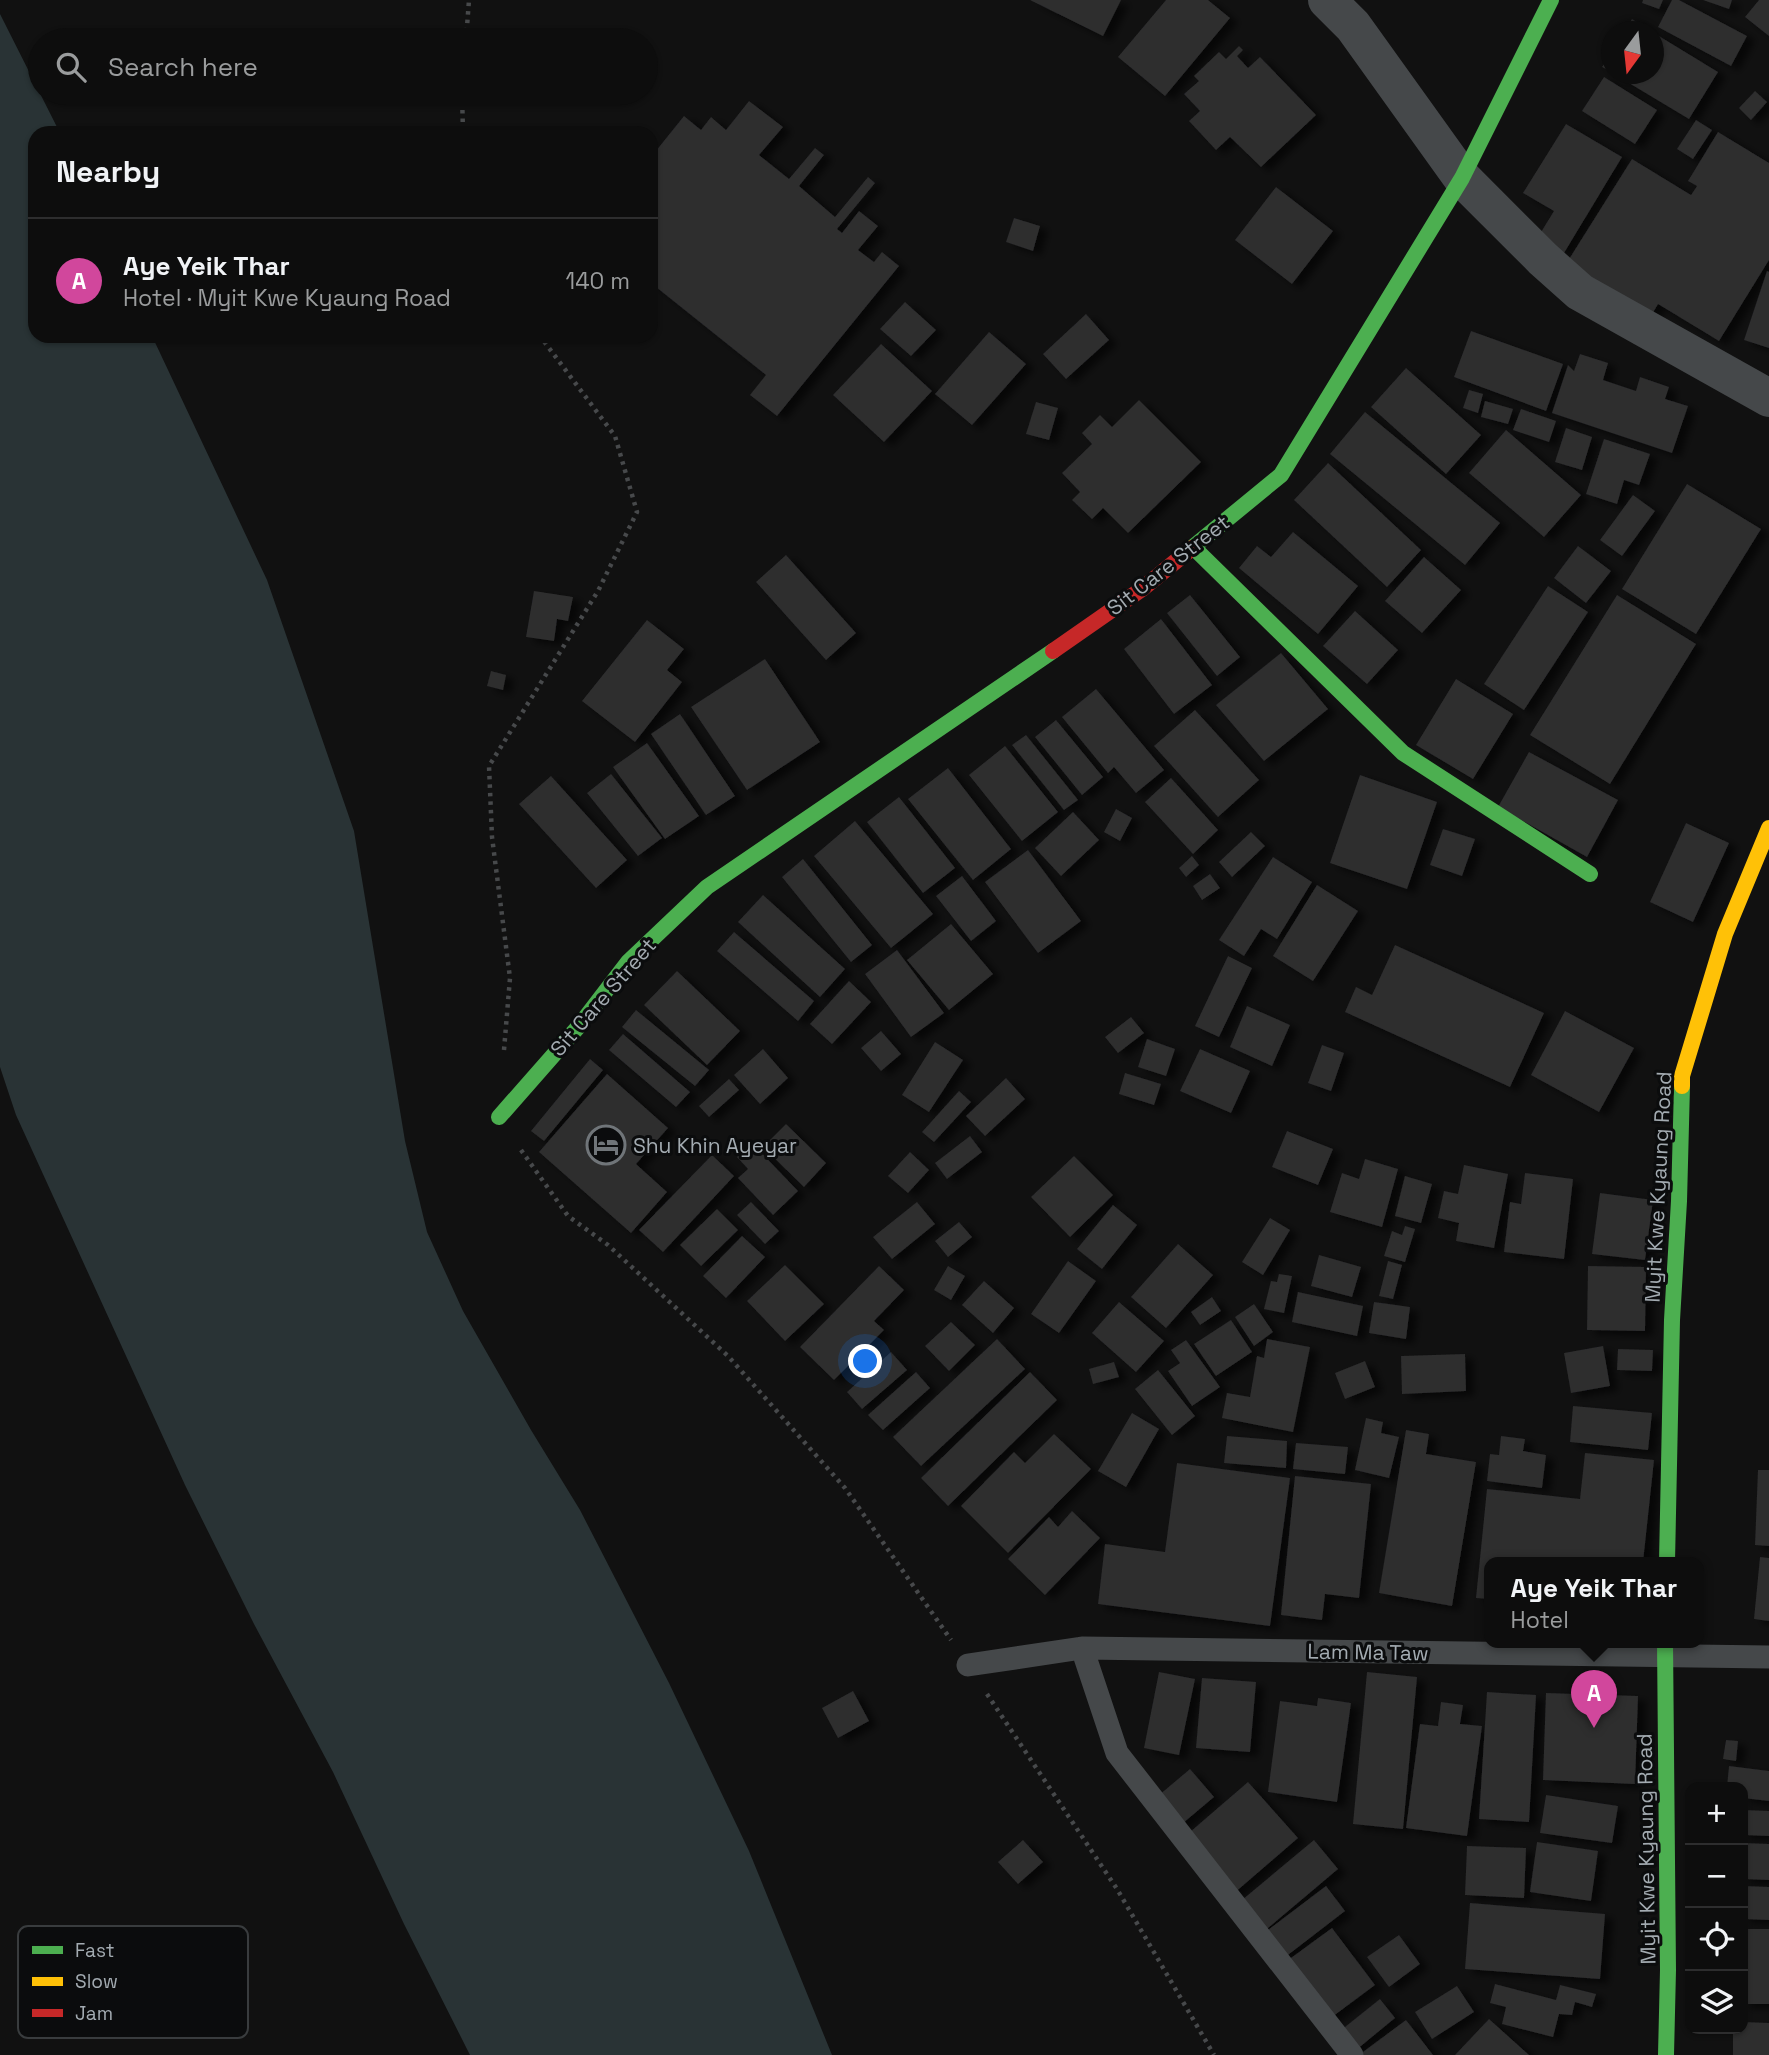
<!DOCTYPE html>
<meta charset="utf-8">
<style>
body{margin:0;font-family:"Space Grotesk",sans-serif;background:#161616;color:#f1f3f6}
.controls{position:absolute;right:21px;bottom:21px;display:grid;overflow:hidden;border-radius:14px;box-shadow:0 2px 5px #0004}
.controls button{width:63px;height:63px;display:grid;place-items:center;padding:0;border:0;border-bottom:2px solid #2d2d2e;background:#0d0d0d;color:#f1f3f6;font:35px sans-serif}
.compass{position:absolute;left:1601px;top:21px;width:63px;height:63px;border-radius:50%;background:#0d0d0d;box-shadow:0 2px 5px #0004;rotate:195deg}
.you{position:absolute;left:866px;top:1362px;width:24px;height:24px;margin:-18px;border:5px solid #fff;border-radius:50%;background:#1a73e8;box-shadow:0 0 0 10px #1a73e833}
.badge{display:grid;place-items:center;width:46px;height:46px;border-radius:50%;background:#0f766e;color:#fff;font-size:23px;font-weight:700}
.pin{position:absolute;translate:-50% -58px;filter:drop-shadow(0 2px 4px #0008)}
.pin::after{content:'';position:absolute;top:37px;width:24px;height:21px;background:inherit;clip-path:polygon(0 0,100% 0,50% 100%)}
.popup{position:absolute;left:1484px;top:1557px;width:220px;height:91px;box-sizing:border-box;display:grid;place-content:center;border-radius:14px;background:#0d0d0d;filter:drop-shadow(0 2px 5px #0005);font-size:23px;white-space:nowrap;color:#9a9c9d}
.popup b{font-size:26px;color:#f1f3f6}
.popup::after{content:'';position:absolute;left:50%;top:100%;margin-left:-14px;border:14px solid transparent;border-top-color:#0d0d0d}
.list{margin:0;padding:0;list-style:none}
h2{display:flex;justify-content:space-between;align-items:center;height:91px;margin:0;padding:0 28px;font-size:30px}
h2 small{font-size:23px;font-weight:400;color:#9a9c9d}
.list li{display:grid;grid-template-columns:46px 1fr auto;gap:21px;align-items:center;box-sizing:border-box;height:126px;padding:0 28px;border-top:2px solid #2d2d2e}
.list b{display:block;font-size:26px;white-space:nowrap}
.list p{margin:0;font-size:23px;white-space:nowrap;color:#9a9c9d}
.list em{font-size:23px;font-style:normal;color:#9a9c9d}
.icon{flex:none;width:38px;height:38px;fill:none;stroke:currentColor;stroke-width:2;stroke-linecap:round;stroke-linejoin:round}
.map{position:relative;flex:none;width:1769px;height:2055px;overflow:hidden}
.search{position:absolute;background:#0d0d0d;box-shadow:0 2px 5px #0004;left:28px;top:28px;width:630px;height:77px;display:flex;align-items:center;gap:18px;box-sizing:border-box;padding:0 24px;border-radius:38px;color:#9a9c9d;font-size:26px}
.panel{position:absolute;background:#0d0d0d;box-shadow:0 2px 5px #0004;left:28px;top:126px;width:630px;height:217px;border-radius:21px}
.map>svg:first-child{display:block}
.water{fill:#293335}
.building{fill:#2d2d2e;filter:url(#shadow)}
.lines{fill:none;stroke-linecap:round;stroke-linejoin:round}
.path{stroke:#47494b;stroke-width:4.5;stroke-dasharray:3.5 5;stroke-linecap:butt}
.lane{stroke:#45484a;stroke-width:23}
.street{stroke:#45484a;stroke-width:38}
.fast{stroke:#4caf50;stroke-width:16}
.slow{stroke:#ffc107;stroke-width:16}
.jam{stroke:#c62828;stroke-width:16}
.labels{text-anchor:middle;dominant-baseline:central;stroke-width:6;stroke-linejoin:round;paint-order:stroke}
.street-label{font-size:21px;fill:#a3abb1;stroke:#0b0c0d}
.poi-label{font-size:21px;fill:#a3abb1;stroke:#0b0c0d;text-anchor:start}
.key{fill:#0b0c0d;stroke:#393c3e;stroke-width:2}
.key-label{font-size:19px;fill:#a3abb1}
</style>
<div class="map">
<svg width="1769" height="2055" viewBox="0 0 1769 2055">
<defs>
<filter id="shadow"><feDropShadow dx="8" dy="4.5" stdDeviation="3.5" flood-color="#0009"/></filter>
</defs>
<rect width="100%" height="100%" fill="#111"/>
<path class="water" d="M0,14L60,133H35V336H152L267,580L354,831L405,1141L427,1232L463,1311L531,1430L580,1510L669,1683L749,1851L832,2055H470L404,1924L333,1772L254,1624L185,1485L16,1115L0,1067Z"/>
<path class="building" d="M1030,0H1121L1103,36Z
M1166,0H1208L1230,18L1165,96L1118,57Z
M1643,0H1663L1659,9L1642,3Z
M1672,0H1679L1747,36L1731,66L1658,27Z
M1703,0H1732L1729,9Z
M1759,0H1769V36L1745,17Z
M1632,19L1652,32H1624Z
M1654,33L1718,72L1689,119L1614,74H1654Z
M1239,46L1243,50L1237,56L1248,68L1260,57L1316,115L1261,167L1230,137L1216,150L1189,121L1200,111L1184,94L1199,81L1194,76L1219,52L1226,59Z
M1612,52V72L1602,67Z
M1604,77L1657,110L1635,144L1582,111Z
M1755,91L1767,102L1751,120L1739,108Z
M749,101L783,127L759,155L789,179L815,148L824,155L799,186L835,217L868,177L875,183L837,229L842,233L859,211L878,226L858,250L874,262L882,252L899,266L777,416L750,395L766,375L651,283V157L684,116L701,130L711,117L726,130Z
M1696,120L1712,130L1693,159L1677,149Z
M1566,124L1622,157L1564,253L1538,237L1554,211L1523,193Z
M1718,132L1769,163V260L1719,341L1658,304L1651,316L1566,264L1632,159L1691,195L1697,186L1688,181Z
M1276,187L1333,231L1292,284L1235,240Z
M1014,218L1040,226L1033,251L1006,242Z
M1767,271L1769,272V348L1744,340Z
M905,302L936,330L911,356L880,329Z
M1086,314L1109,340L1066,379L1043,354Z
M1471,331L1563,364L1546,411L1454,377Z
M989,332L1026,364L972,425L935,394Z
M881,344L932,391L884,442L833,395Z
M1580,354L1608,363L1603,380L1636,391L1640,377L1669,387L1665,399L1688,406L1672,453L1552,413L1568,365L1574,371Z
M1406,368L1481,435L1446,474L1371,407Z
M1469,390L1483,394L1478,413L1463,408Z
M1139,400L1201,462L1128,533L1103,508L1092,519L1072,500L1080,492L1062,473L1092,444L1082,433L1100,415L1112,427Z
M1485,401L1513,409L1508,424L1481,417Z
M1036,402L1058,408L1049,440L1026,434Z
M1521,409L1556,421L1549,442L1513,430Z
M1365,412L1500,523L1465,565L1330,454Z
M1566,428L1592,437L1582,470L1555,462Z
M1506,430L1581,495L1544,537L1469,473Z
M1604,439L1650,454L1639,485L1624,480L1617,504L1586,494Z
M1328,463L1421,550L1387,587L1294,500Z
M1687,484L1761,529L1696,634L1622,589Z
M1633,495L1655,511L1622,556L1600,540Z
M1293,532L1358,586L1318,634L1239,568L1257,546L1271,557Z
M1578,546L1611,571L1586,603L1554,578Z
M786,555L856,633L826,660L756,582Z
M1424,557L1461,590L1422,633L1385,601Z
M1548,586L1588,612L1524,710L1484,684Z
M534,591L573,597L568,621L557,619L554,641L526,637Z
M1190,595L1240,657L1217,676L1167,613Z
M1617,595L1696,644L1610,784L1530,735Z
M1355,611L1398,650L1367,684L1323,646Z
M1161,619L1212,685L1174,714L1124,649Z
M647,620L684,649L667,670L682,682L635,742L582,701Z
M1281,653L1328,709L1264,761L1216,705Z
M765,659L820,742L747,790L691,707Z
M491,671L506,675L503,690L487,686Z
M1456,679L1513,714L1473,779L1416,745Z
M1096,689L1164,770L1136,793L1114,767L1108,773L1062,717Z
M1195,710L1259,780L1218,817L1154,746Z
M680,714L735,796L706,815L651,734Z
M1056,720L1103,777L1082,795L1035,737Z
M1026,735L1078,800L1064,810L1012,745Z
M647,743L699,816L665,839L613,767Z
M1005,746L1058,812L1022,841L969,775Z
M1529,752L1618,800L1587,857L1498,807Z
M948,768L1011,849L973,880L908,799Z
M611,774L662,838L638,856L587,793Z
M1360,775L1437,802L1407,889L1330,863Z
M551,776L627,860L596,888L519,804Z
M1171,778L1218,830L1193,854L1145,802Z
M899,797L955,868L923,893L867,822Z
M1116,809L1132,818L1120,841L1104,832Z
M1073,812L1099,840L1061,876L1035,848Z
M855,821L933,914L891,948L814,856Z
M1686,823L1729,843L1693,922L1650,902Z
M1443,829L1475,839L1462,876L1430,865Z
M1251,832L1265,846L1232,877L1219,862Z
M1028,850L1081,921L1038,953L985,882Z
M1192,856L1199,865L1186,877L1179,868Z
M1273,857L1312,882L1277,939L1261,929L1244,956L1219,940Z
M803,859L872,945L851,962L782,877Z
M1210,874L1220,888L1202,900L1193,886Z
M962,876L996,921L971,941L936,896Z
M1317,885L1358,911L1313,981L1273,956Z
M763,895L845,969L820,997L738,922Z
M951,924L993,974L949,1010L907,960Z
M734,932L814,1001L798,1021L717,951Z
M1395,945L1544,1013L1510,1087L1345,1012L1356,987L1372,995Z
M897,950L944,1013L911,1037L865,974Z
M1228,956L1252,968L1219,1037L1195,1026Z
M677,971L740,1031L707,1065L644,1005Z
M849,981L871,1002L832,1044L810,1024Z
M1247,1006L1290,1025L1272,1066L1230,1047Z
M636,1010L709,1070L695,1086L622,1027Z
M1565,1011L1634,1048L1599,1112L1531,1075Z
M1131,1017L1144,1033L1118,1053L1105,1037Z
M881,1031L901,1054L881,1071L861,1048Z
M623,1034L690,1092L676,1107L609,1050Z
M1147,1039L1175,1049L1166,1076L1138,1067Z
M935,1042L963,1060L929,1112L902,1095Z
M1322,1045L1344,1053L1331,1091L1308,1083Z
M763,1049L788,1078L760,1104L734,1075Z
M1200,1049L1250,1071L1231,1113L1180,1091Z
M590,1059L603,1070L544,1141L531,1131Z
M1125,1073L1161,1084L1154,1105L1119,1094Z
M607,1074L668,1128L636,1164L667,1192L631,1233L539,1152Z
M1006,1078L1025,1099L985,1136L966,1116Z
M729,1079L739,1090L709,1117L699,1106Z
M959,1091L971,1102L934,1142L922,1132Z
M786,1124L826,1163L804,1187L763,1147Z
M1287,1131L1333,1149L1318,1185L1272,1167Z
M970,1136L982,1152L947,1179L935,1163Z
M752,1143L798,1191L773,1215L738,1178L748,1169L737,1157Z
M910,1152L929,1170L908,1193L888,1176Z
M712,1155L734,1176L663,1252L639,1230Z
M1074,1156L1113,1195L1070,1237L1031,1197Z
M1365,1159L1398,1169L1382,1227L1330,1212L1342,1173L1359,1179Z
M1464,1165L1508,1174L1494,1248L1456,1241L1459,1223L1438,1218L1444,1191L1458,1194Z
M1525,1173L1573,1179L1564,1259L1504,1252L1510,1202L1521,1204Z
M1405,1176L1432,1184L1421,1223L1395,1216Z
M1600,1193L1653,1200L1645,1260L1592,1254Z
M751,1202L779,1231L765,1244L737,1215Z
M917,1202L935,1224L892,1259L873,1237Z
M1113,1205L1137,1225L1102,1269L1077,1249Z
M717,1209L738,1230L701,1266L680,1245Z
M1270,1218L1290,1230L1263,1275L1242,1262Z
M959,1222L972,1237L948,1257L935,1241Z
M1405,1226L1415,1229L1405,1262L1384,1256L1392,1231L1402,1235Z
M742,1236L765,1257L726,1298L703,1276Z
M1178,1244L1213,1275L1166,1328L1131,1297Z
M1319,1255L1361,1267L1352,1297L1311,1286Z
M1068,1261L1096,1281L1059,1333L1031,1314Z
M1388,1261L1402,1265L1393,1299L1379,1296Z
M785,1265L824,1304L785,1341L747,1301Z
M879,1266L904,1290L874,1321L884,1330L834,1380L800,1347Z
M948,1266L965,1276L951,1300L934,1290Z
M1588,1266L1646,1267L1645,1331L1587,1330Z
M1279,1274L1292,1276L1284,1313L1264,1309L1271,1281L1277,1282Z
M984,1281L1014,1308L993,1333L962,1305Z
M1298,1292L1363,1306L1357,1336L1292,1322Z
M1212,1297L1221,1311L1200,1325L1191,1312Z
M1119,1302L1164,1341L1136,1372L1092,1333Z
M1374,1302L1410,1307L1406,1339L1369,1333Z
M1254,1304L1273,1332L1254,1346L1235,1317Z
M1231,1320L1252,1352L1216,1376L1194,1344Z
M951,1322L975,1345L949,1371L925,1346Z
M997,1339L1025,1369L921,1466L893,1437Z
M1267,1339L1310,1347L1293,1432L1222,1418L1227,1393L1250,1397L1257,1356L1264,1358Z
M1186,1340L1220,1387L1192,1406L1168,1371L1180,1363L1171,1350Z
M1603,1346L1610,1386L1571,1393L1564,1353Z
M1618,1349L1653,1350L1652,1371L1617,1370Z
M891,1352L907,1370L862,1409L847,1392Z
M1465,1354L1466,1391L1402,1394L1401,1356Z
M1365,1361L1375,1387L1345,1399L1335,1373Z
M1114,1362L1119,1377L1093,1384L1089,1369Z
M1158,1370L1195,1416L1172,1435L1135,1389Z
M916,1372L930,1388L883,1430L868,1415Z
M1030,1372L1057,1400L948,1506L921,1478Z
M1573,1406L1652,1413L1648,1450L1570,1442Z
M1132,1413L1159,1429L1126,1487L1098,1471Z
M1366,1418L1383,1422L1381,1433L1399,1437L1389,1478L1355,1470Z
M1406,1430L1429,1434L1426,1454L1476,1462L1452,1606L1379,1593Z
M1054,1434L1091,1469L1008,1553L961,1506L1014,1452L1025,1463Z
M1227,1436L1287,1441L1286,1468L1224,1463Z
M1501,1436L1525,1439L1523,1451L1546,1455L1542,1488L1487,1481L1490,1454L1499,1455Z
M1296,1443L1348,1447L1345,1474L1293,1469Z
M1585,1453L1654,1460L1643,1562H1489V1599L1476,1598L1487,1489L1580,1499Z
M1177,1463L1290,1478L1270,1626L1098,1604L1105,1544L1165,1552Z
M1758,1470H1769V1546L1755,1545Z
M1295,1476L1371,1484L1359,1598L1325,1594L1322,1620L1281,1615Z
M1072,1511L1100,1538L1045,1595L1008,1559L1049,1517L1058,1527Z
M1760,1557L1769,1558V1621L1754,1619Z
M1159,1672L1195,1679L1179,1755L1144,1748Z
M1367,1672L1417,1677L1403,1829L1353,1824Z
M1202,1678L1256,1682L1250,1752L1196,1748Z
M853,1691L869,1721L838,1738L822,1708Z
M1487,1692L1536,1695L1529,1822L1479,1819Z
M1546,1693L1638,1696L1635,1784L1543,1780Z
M1318,1698L1351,1703L1337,1802L1268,1792L1280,1701L1317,1706Z
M1441,1702L1463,1705L1460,1724L1482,1726L1467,1836L1406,1828L1420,1724L1438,1726Z
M1726,1740L1738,1741L1736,1761L1723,1759Z
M1729,1766L1769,1771V1801L1743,1798V1787H1727Z
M1190,1769L1214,1797L1176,1829L1152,1801Z
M1248,1782L1298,1838L1225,1901L1175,1845Z
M1546,1795L1618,1806L1612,1843L1540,1833Z
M1743,1810L1769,1811V1836L1743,1835Z
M1023,1840L1043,1862L1018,1884L998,1862Z
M1314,1840L1338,1869L1255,1939L1230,1910Z
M1537,1842L1598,1851L1591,1901L1530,1892Z
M1743,1843L1769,1844V1880L1743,1879Z
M1467,1846L1526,1848L1524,1898L1465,1895Z
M1326,1886L1345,1911L1284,1958L1264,1933Z
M1743,1886L1769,1887V1920L1743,1919Z
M1470,1903L1605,1914L1600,1979L1465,1969Z
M1332,1928L1375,1985L1324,2023L1280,1966Z
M1743,1929H1769V2004H1743Z
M1399,1935L1420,1964L1389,1987L1367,1957Z
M1495,1984L1556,2000L1560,1985L1596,1994L1592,2007L1575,2002L1572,2015L1559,2014L1553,2037L1502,2024L1506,2007L1490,2003Z
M1457,1986L1474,2012L1432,2039L1415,2012Z
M1380,1999L1395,2018L1350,2055L1335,2035Z
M1489,2019L1529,2055H1455Z
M1406,2020L1433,2055H1359Z
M1743,2022L1769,2023V2055H1733V2029H1743Z"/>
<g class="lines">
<path class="path" d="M466,40L469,0
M462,93L463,133
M504,1050L510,978L492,837L489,766L598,591L637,512L615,436L540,336
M521,1150L568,1216L608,1245L728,1356L845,1488L951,1640
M987,1694L1117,1889L1214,2055"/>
<path class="lane" d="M1082,1648L1117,1753L1352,2055
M968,1665L1082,1648L1769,1657"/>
<path class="street" d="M1327,0L1353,26L1462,178L1543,259L1580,292L1769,398"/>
<path class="fast" d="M1193,547L1403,753L1590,874
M1192,548L1281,475L1462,178L1551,0
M499,1117L579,1026L628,962L707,887L1053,651
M1667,1562L1672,1320L1679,1201L1682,1086
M1665,1642L1668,1970L1666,2055"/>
<path class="slow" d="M1682,1086V1076L1725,934L1769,828"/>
<path class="jam" d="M1053,651L1142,589L1192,548"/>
</g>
<defs>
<symbol id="hotel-ring" viewBox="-11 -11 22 22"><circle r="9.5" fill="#0b0c0d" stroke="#707579" stroke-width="1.5"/><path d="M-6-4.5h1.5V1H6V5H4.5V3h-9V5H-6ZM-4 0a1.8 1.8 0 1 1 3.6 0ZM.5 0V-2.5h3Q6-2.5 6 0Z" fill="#707579"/></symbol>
</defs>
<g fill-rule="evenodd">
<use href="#hotel-ring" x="584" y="1123" width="44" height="44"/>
</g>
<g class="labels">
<g class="street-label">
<text transform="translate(1168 565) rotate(-38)">Sit Care Street</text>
<text transform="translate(603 997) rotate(-49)">Sit Care Street</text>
<text transform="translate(1658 1187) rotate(-87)">Myit Kwe Kyaung Road</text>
<text transform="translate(1368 1652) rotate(1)">Lam Ma Taw</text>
<text transform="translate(1646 1849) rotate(-91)">Myit Kwe Kyaung Road</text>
</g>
<g class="poi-label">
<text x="633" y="1145">Shu Khin Ayeyar</text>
</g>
</g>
<rect x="18" y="1926" width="230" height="112" rx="10" class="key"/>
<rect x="32" y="1946" width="31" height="8" fill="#4caf50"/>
<rect x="32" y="1977" width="31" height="9" fill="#ffc107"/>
<rect x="32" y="2009" width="31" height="8" fill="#c62828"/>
<g class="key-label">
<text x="75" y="1957">Fast</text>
<text x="75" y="1988">Slow</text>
<text x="75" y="2020">Jam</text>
</g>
</svg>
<div class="controls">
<button>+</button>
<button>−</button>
<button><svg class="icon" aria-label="locate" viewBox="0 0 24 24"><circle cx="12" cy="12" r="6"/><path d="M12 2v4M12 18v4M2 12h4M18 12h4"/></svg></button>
<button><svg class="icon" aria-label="layers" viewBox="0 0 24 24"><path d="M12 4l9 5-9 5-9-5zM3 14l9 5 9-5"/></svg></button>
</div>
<svg class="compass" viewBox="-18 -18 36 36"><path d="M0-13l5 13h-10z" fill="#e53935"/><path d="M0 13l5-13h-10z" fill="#9a9c9d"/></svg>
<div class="you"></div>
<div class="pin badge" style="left:1594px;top:1728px;background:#d1479c">A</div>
<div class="popup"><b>Aye Yeik Thar</b>Hotel</div>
<div class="search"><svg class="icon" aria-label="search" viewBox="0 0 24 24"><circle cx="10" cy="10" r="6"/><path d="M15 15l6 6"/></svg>Search here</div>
<section class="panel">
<h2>Nearby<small></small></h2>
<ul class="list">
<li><span class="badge" style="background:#d1479c">A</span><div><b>Aye Yeik Thar</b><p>Hotel · Myit Kwe Kyaung Road</p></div><em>140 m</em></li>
</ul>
</section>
</div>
